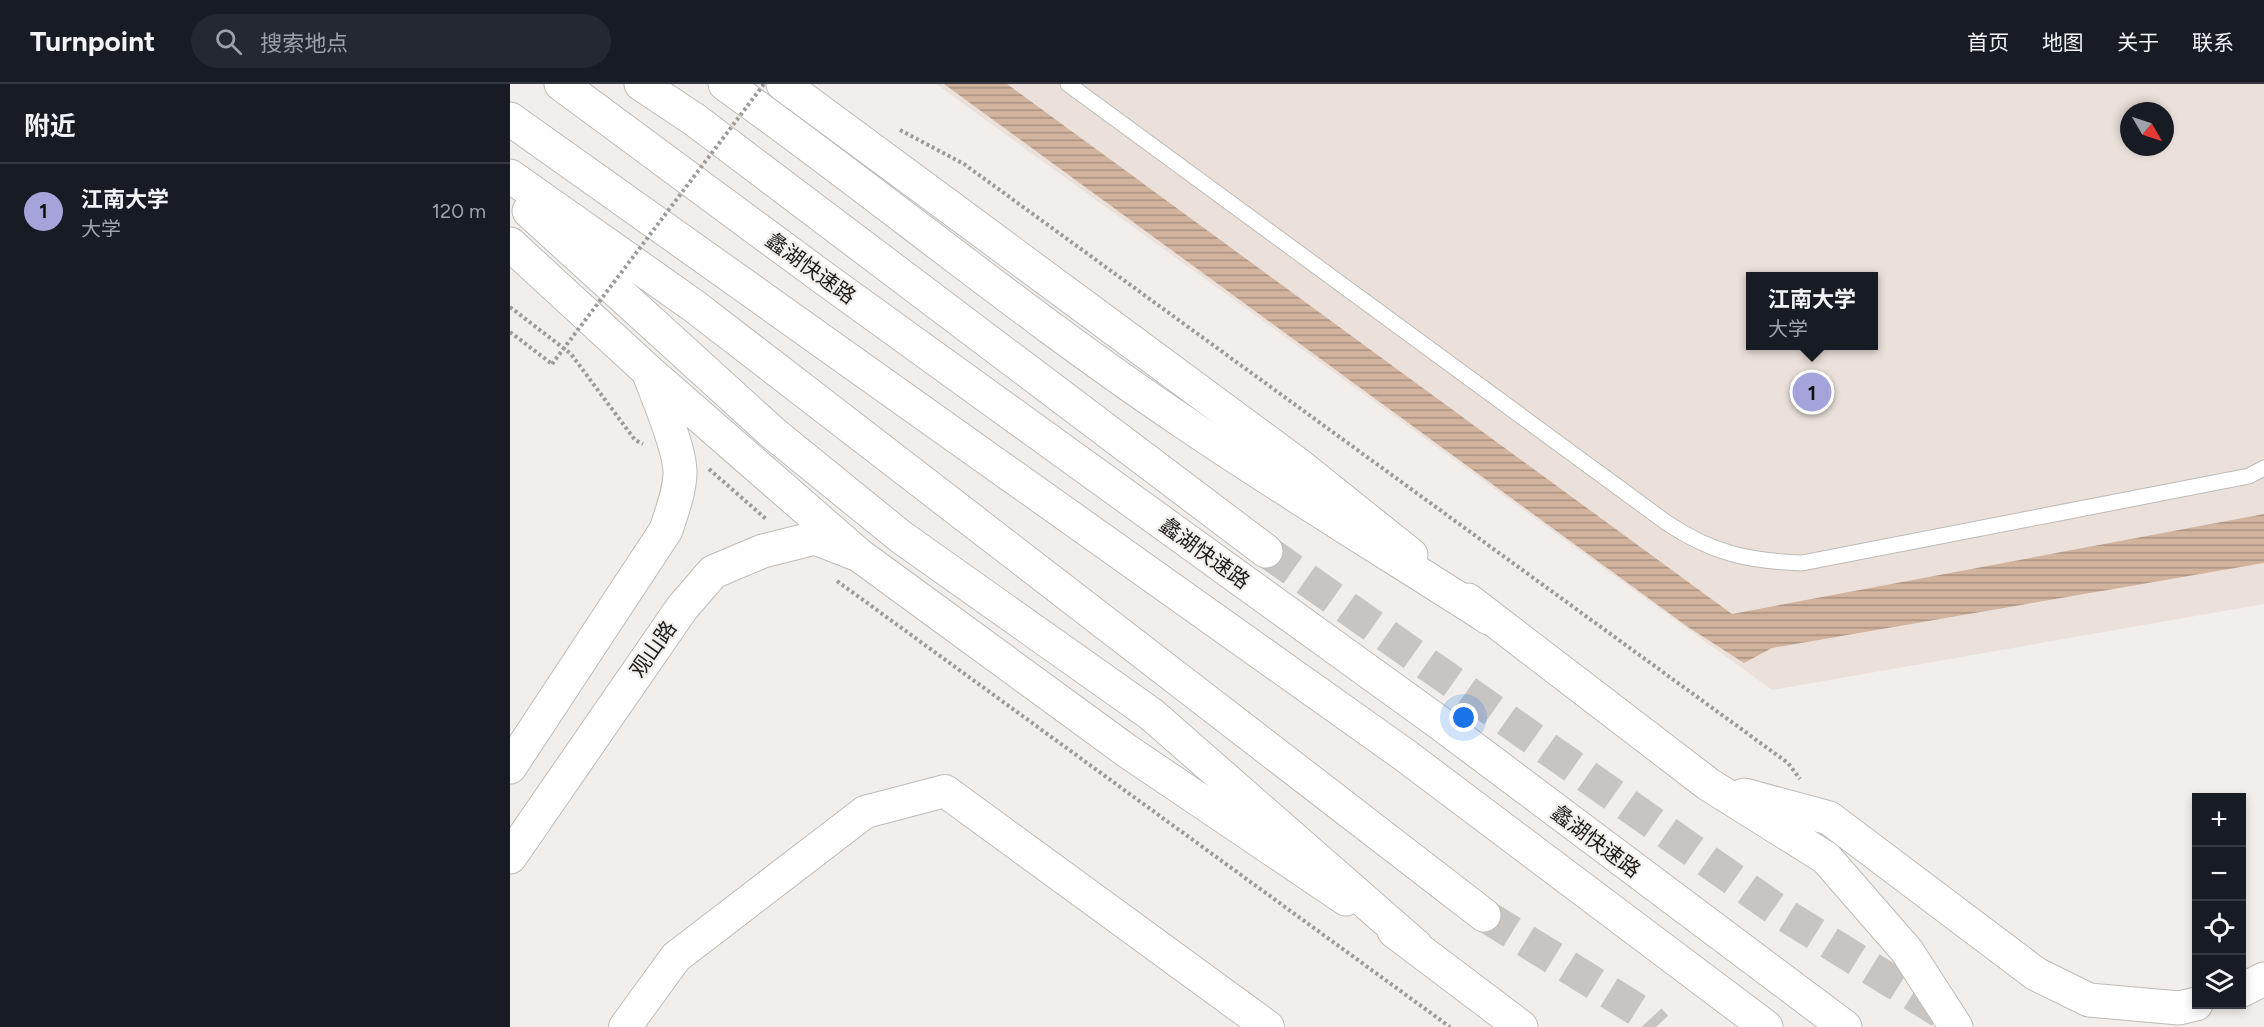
<!DOCTYPE html>
<html lang="zh">
<meta charset="utf-8">
<style>
body{margin:0;font-family:Figtree,"Noto Sans SC",sans-serif;background:#242831;color:#f1f3f6}
.controls{position:absolute;right:18px;bottom:18px;display:grid;overflow:hidden;border-radius:0px;box-shadow:0 3px 9px #0003}
.controls button{width:54px;height:54px;display:grid;place-items:center;padding:0;border:0;border-bottom:2px solid #363941;background:#171b24;color:#f1f3f6;font:30px sans-serif}
.compass{position:absolute;left:1610px;top:18px;width:54px;height:54px;border-radius:50%;background:#171b24;box-shadow:0 3px 9px #0003;rotate:129deg}
.you{position:absolute;left:954px;top:634px;width:21px;height:21px;margin:-15px;border:4px solid #fff;border-radius:50%;background:#1a73e8;box-shadow:0 0 0 9px #1a73e833}
.badge{display:grid;place-items:center;width:39px;height:39px;border-radius:50%;background:#a4a4db;color:#111;font-size:20px;font-weight:700}
.pin{position:absolute;translate:-50% -50%;border:3px solid #fff;box-shadow:0 2px 6px #0006}
.popup{position:absolute;left:1236px;top:188px;width:132px;height:78px;box-sizing:border-box;display:grid;place-content:center;border-radius:0px;background:#171b24;filter:drop-shadow(0 2px 4px #0005);font-size:20px;white-space:nowrap;color:#9ea1a6}
.popup b{font-size:22px;color:#f1f3f6}
.popup::after{content:'';position:absolute;left:50%;top:100%;margin-left:-12px;border:12px solid transparent;border-top-color:#171b24}
.list{margin:0;padding:0;list-style:none}
h2{display:flex;justify-content:space-between;align-items:center;height:78px;margin:0;padding:0 24px;font-size:26px}
h2 small{font-size:20px;font-weight:400;color:#9ea1a6}
.list li{display:grid;grid-template-columns:39px 1fr auto;gap:18px;align-items:center;box-sizing:border-box;height:96px;padding:0 24px;border-top:2px solid #363941}
.list b{display:block;font-size:22px;white-space:nowrap}
.list p{margin:0;font-size:20px;white-space:nowrap;color:#9ea1a6}
.list em{font-size:20px;font-style:normal;color:#9ea1a6}
.icon{flex:none;width:33px;height:33px;fill:none;stroke:currentColor;stroke-width:2;stroke-linecap:round;stroke-linejoin:round}
.map{position:relative;flex:none;width:1754px;height:943px;overflow:hidden}
header{display:flex;align-items:center;gap:36px;box-sizing:border-box;height:84px;padding:0 30px;background:#171b24;border-bottom:2px solid #363941}
header strong{font-size:28px}
nav{display:flex;gap:33px;margin-inline-start:auto;font-size:21px}
.search{width:420px;height:54px;background:#242831;display:flex;align-items:center;gap:15px;box-sizing:border-box;padding:0 21px;border-radius:33px;color:#9ea1a6;font-size:22px}
main{display:flex}
aside{flex:1;background:#171b24}
.map>svg:first-child{display:block}
.built{fill:#ebe1da;fill-rule:evenodd}
.water{fill:url(#water-rules)}
.lines{fill:none;stroke-linecap:round;stroke-linejoin:round}
.trunk-tunnel{stroke:#c7c4c2;stroke-width:33;stroke-dasharray:33 16;stroke-linecap:butt}
.service-casing{stroke:#bebbb8;stroke-width:17}
.minor-casing{stroke:#bebbb8;stroke-width:34}
.secondary-casing{stroke:#bebbb8;stroke-width:35}
.primary-casing{stroke:#bebbb8;stroke-width:35}
.trunk-casing{stroke:#bebbb8;stroke-width:35}
.path{stroke:#9d9b99;stroke-width:4;stroke-dasharray:3 3;stroke-linecap:butt}
.service{stroke:#fff;stroke-width:15}
.minor{stroke:#fff;stroke-width:32}
.secondary{stroke:#fff;stroke-width:33}
.primary{stroke:#fff;stroke-width:33}
.trunk{stroke:#fff;stroke-width:33}
.path-bridge{stroke:#9d9b99;stroke-width:4;stroke-dasharray:3 3;stroke-linecap:butt}
.labels{text-anchor:middle;dominant-baseline:central;stroke-width:4.5;stroke-linejoin:round;paint-order:stroke}
.street-label{font-size:21px;fill:#1e1d1c;stroke:#f1eeeb}
</style>
<header>
<strong>Turnpoint</strong>
<div class="search"><svg class="icon" aria-label="search" viewBox="0 0 24 24"><circle cx="10" cy="10" r="6"/><path d="M15 15l6 6"/></svg>搜索地点</div>
<nav><a>首页</a><a>地图</a><a>关于</a><a>联系</a></nav>
</header>
<main>
<aside>
<h2>附近<small></small></h2>
<ul class="list">
<li><span class="badge">1</span><div><b>江南大学</b><p>大学</p></div><em>120 m</em></li>
</ul>
</aside>
<div class="map">
<svg width="1754" height="943" viewBox="0 0 1754 943">
<defs>
<pattern id="water-rules" width="6" height="5" patternUnits="userSpaceOnUse" patternTransform="scale(1.5)"><rect width="6" height="5" fill="#d1b39e"/><path d="M0 2.5h6" fill="none" stroke="#a99180"/></pattern>
</defs>
<rect width="100%" height="100%" fill="#f1eeeb"/>
<path class="built" d="M426,0H1754V520L1262,606ZM1619,27H1655V63H1619ZM1240,192H1364V262H1240Z"/>
<path class="water" d="M434,0H497L1222,530L1754,430V479L1262,564L1234,579L1178,543Z"/>
<g class="lines">
<path class="trunk-tunnel" d="M756,467L1270,828L1444,936
M974,831L1134,930L1146,943"/>
<defs>
<path id="service" d="M558,0L1157,439C1202,469 1238,477 1292,479L1739,392L1754,384"/>
<path id="minor" d="M115,943L166,873L355,728L435,707L758,943"/>
<path id="secondary" d="M0,683L156,446C162,427 170,407 170,388C170,364 147,311 138,287
M0,773L172,524L203,488L253,467L305,454L346,470"/>
<path id="primary" d="M273,0L786,379L901,471
M0,160L138,287L349,471L617,667L836,815
M958,516L1198,700L1316,774L1397,867L1446,943
M1234,711L1319,734L1526,890L1579,916L1669,924L1686,920
M884,847L1011,943
M1732,906L1754,895"/>
<path id="trunk" d="M51,0L311,192L927,637L1335,943
M131,0L185,36L756,467
M215,0C370,111 517,233 675,339C775,407 878,469 979,534
M0,35L896,672L1256,943
M0,92L184,222L974,831
M19,127L263,349L391,453L641,630L906,862"/>
</defs>
<use href="#service" class="service-casing"/>
<use href="#minor" class="minor-casing"/>
<use href="#secondary" class="secondary-casing"/>
<use href="#primary" class="primary-casing"/>
<use href="#trunk" class="trunk-casing"/>
<path class="path" d="M390,46L454,80L1278,679L1290,695
M0,223L61,270L125,356L133,360
M0,248L42,280
M199,385L256,435
M327,497L940,943"/>
<use href="#service" class="service"/>
<use href="#minor" class="minor"/>
<use href="#secondary" class="secondary"/>
<use href="#primary" class="primary"/>
<use href="#trunk" class="trunk"/>
<path class="path-bridge" d="M42,280L254,0"/>
</g>
<g class="labels">
<g class="street-label">
<text transform="translate(301 184) rotate(36)">蠡湖快速路</text>
<text transform="translate(695 469) rotate(36)">蠡湖快速路</text>
<text transform="translate(143 565) rotate(-55)">观山路</text>
<text transform="translate(1086 757) rotate(37)">蠡湖快速路</text>
</g>
</g>
</svg>
<div class="controls">
<button>+</button>
<button>−</button>
<button><svg class="icon" aria-label="locate" viewBox="0 0 24 24"><circle cx="12" cy="12" r="6"/><path d="M12 2v4M12 18v4M2 12h4M18 12h4"/></svg></button>
<button><svg class="icon" aria-label="layers" viewBox="0 0 24 24"><path d="M12 4l9 5-9 5-9-5zM3 14l9 5 9-5"/></svg></button>
</div>
<svg class="compass" viewBox="-18 -18 36 36"><path d="M0-13l5 13h-10z" fill="#e53935"/><path d="M0 13l5-13h-10z" fill="#9ea1a6"/></svg>
<div class="you"></div>
<div class="pin badge" style="left:1302px;top:308px">1</div>
<div class="popup"><b>江南大学</b>大学</div>
</div>
</main>
